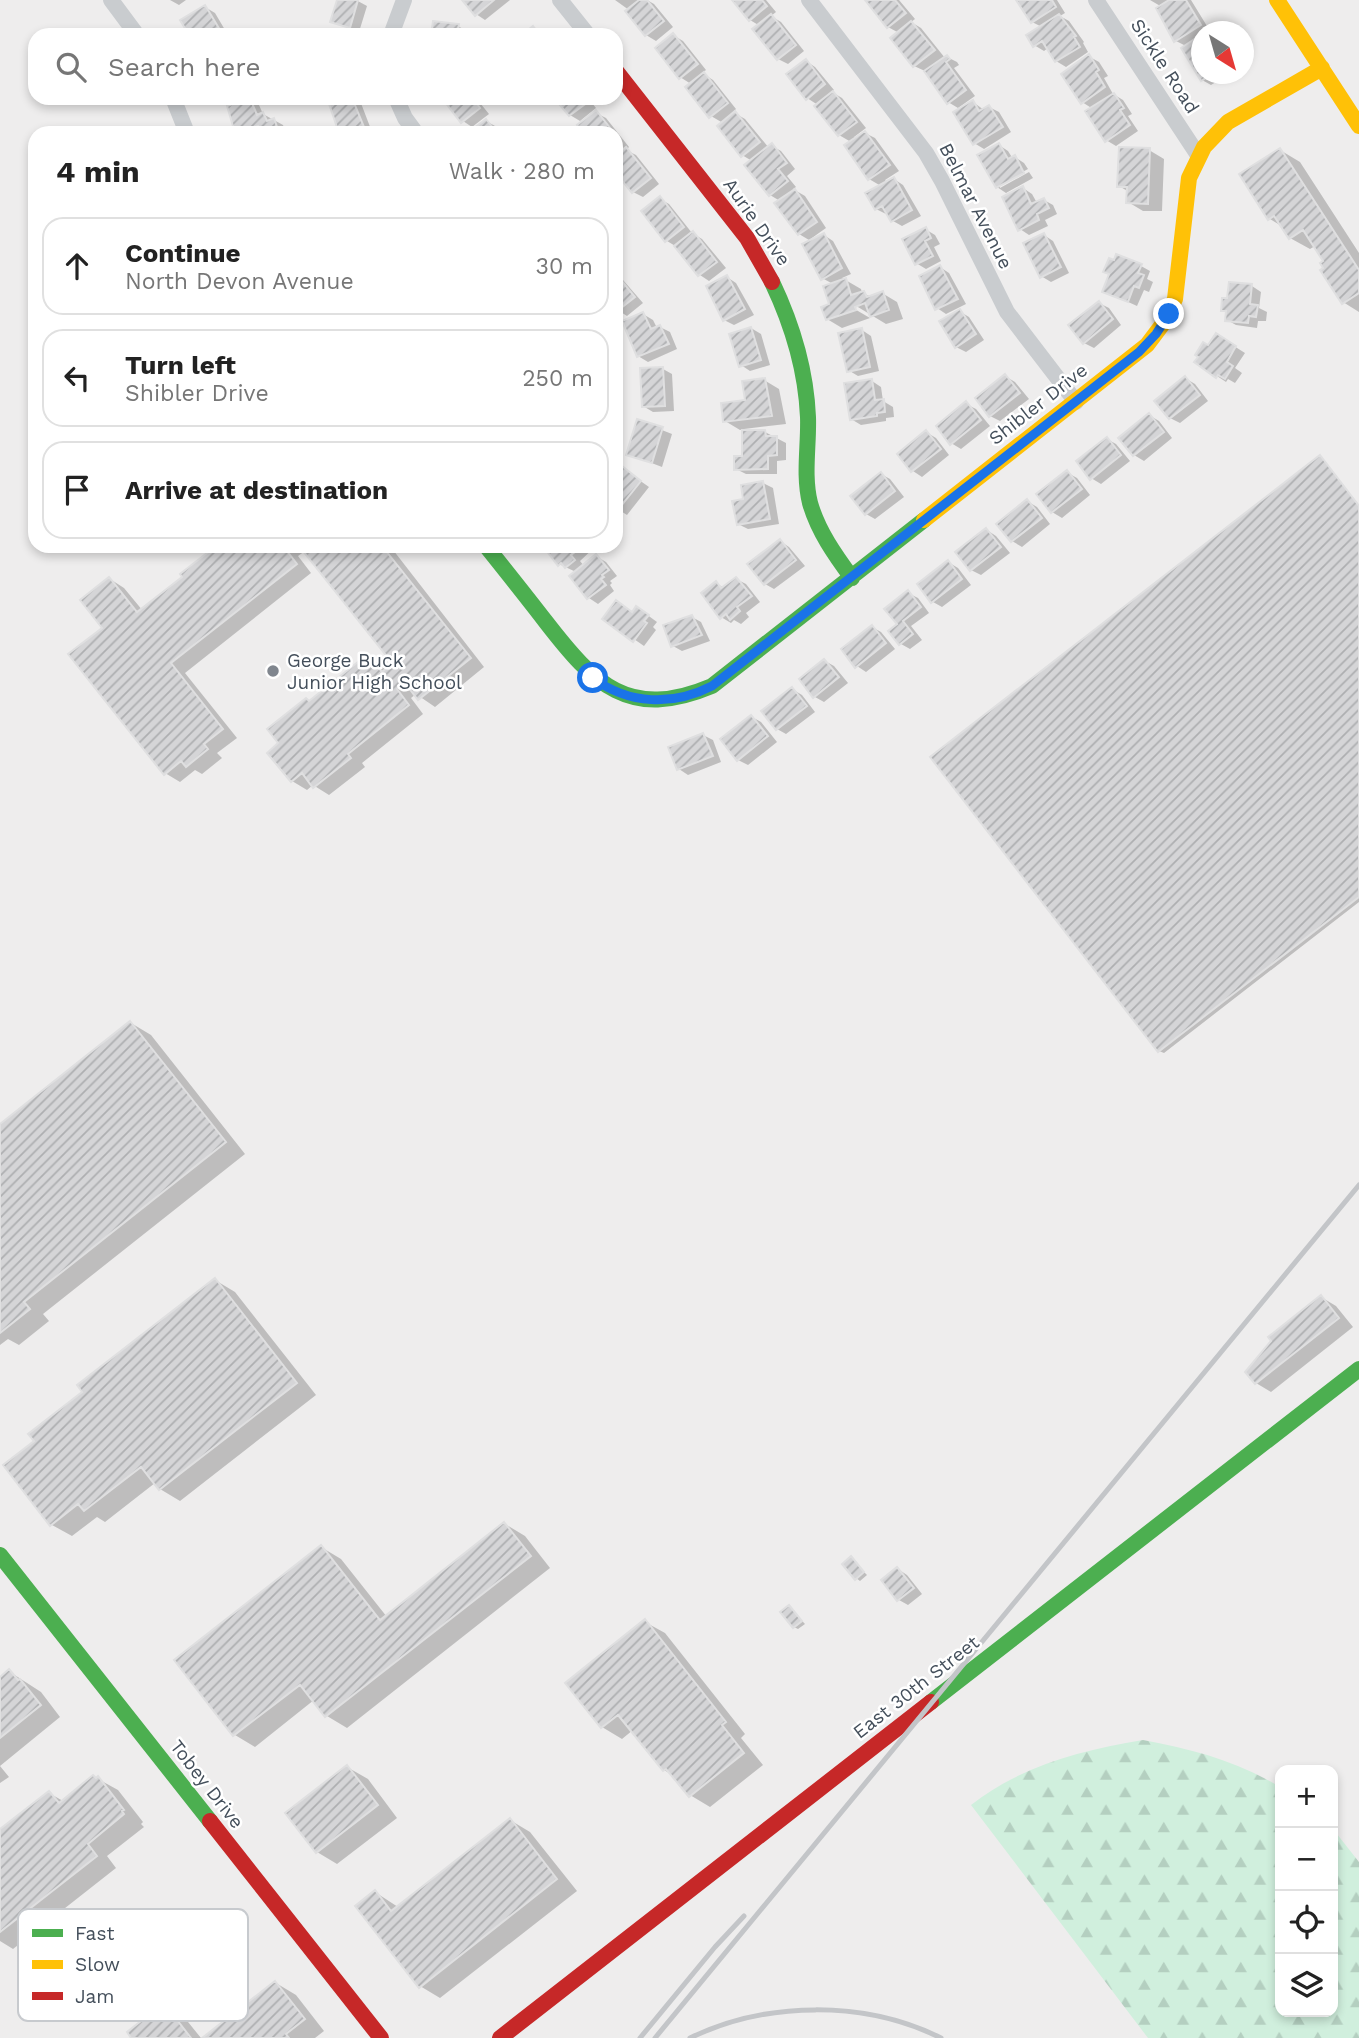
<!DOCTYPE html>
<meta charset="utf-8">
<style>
body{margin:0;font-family:"Work Sans",sans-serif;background:#f6f6f6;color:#222}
.controls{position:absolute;right:21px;bottom:21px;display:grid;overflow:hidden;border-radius:14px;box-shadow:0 4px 10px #0003}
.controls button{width:63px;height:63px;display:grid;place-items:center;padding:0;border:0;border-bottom:2px solid #e0e0e0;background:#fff;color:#222;font:35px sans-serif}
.compass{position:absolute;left:1191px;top:21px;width:63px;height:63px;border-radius:50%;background:#fff;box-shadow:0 4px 10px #0003;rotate:143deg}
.stop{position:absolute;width:21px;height:21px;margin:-16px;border:5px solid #1a73e8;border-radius:50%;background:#fff}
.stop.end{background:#1a73e8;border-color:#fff;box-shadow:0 2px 7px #0008}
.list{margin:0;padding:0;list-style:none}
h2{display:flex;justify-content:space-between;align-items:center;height:91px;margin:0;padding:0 28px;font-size:30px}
h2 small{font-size:23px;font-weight:400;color:#767676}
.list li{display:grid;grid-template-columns:46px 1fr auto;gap:21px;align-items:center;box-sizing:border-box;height:98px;margin:0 14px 14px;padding:0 14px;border:2px solid #e0e0e0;border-radius:21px}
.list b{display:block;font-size:26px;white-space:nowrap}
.list p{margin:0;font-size:23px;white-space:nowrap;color:#767676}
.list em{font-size:23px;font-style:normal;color:#767676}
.icon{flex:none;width:38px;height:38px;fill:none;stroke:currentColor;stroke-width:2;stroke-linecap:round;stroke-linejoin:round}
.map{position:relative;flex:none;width:1359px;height:2038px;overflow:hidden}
.search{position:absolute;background:#fff;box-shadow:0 4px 10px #0003;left:28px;top:28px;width:595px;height:77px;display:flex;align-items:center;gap:18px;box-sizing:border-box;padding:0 24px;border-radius:21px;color:#767676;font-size:26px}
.panel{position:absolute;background:#fff;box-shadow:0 4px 10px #0003;left:28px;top:126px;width:595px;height:427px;border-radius:21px}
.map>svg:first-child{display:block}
.forest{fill:url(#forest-firs)}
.shadow{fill:#0003}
.building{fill:url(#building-hatch);stroke:#dfdfe0;stroke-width:2}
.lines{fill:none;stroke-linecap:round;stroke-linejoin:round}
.street{stroke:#c9cccf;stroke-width:16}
.fast{stroke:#4caf50;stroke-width:16}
.slow{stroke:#ffc107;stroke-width:16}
.jam{stroke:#c62828;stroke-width:16}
.rail{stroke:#c3c5c8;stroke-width:5}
.route{stroke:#1a73e8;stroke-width:9}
.poi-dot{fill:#80868e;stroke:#fff;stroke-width:2.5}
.labels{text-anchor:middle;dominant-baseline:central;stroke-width:5;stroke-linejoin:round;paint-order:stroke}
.street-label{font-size:19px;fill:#444f5b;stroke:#fff}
.poi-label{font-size:19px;fill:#444f5b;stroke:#fff;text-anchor:start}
.key{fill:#fff;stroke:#c7cace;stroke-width:2}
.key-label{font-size:19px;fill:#444f5b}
</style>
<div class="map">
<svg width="1359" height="2038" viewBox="0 0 1359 2038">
<defs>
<pattern id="forest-firs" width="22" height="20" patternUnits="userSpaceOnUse" patternTransform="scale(1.75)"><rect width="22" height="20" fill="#d0efdd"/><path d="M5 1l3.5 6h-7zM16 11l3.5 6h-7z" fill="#b4cfc0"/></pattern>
<pattern id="building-hatch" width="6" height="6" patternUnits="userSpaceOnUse" patternTransform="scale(1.75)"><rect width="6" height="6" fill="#d5d5d7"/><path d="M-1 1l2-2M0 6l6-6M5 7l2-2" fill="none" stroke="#aeafb1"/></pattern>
</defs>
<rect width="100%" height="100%" fill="#eeeded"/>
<path class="forest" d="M1143,1740C1192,1749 1237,1761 1280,1787V2012H1333V1829L1359,1862V2038H1148L971,1805C1023,1765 1079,1751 1143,1740Z"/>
<path class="shadow" d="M170,0H186L179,5Z
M338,0H356L367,6L359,32L332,21Z
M464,0H510L485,20L476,14Z
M615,0H647L654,4L673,27L656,41L646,35L628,12L629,10Z
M734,0H766L776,12L771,16L781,22L804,51L788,64L778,59L760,26L750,20Z
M867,0H899L915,19L911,22L921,28L945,58L947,57L957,62L959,65L954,68L975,96L958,108L948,102L925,71L914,66L892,38L899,33L888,27Z
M1018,0H1057L1065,13L1060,16L1069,21L1084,42L1083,43L1088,52L1066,67L1056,61L1048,48L1044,51L1034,45L1042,27L1032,22Z
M1150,0H1191L1210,31L1202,32V74H1229L1211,85L1202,80L1186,46L1176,41L1162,7Z
M205,7L215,13L228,35H191Z
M458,26L468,32L467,35H432Z
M673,35L683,41L706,70L702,73L713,80L736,109L733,112L745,119L769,148L772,146L781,151L795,169L787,176L796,187L793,189L805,196L826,228L809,240L799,234L780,201L770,195L752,161L742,155L723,123L711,116L691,84L680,77Z
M1090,57L1099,62L1108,76L1104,78L1113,94L1123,100L1132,114L1128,116L1138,131L1116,146L1106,140L1093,109L1082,102Z
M806,61L815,67L834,90L832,92L842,98L866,128L854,137L856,139L865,133L875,138L899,171L885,180L887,183L894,179L903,185L921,216L902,226L893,221L888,213L886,214L876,209L881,186L869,179L847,145L851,142L839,135L816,106L818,105L807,98Z
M329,98H359L372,132L341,133Z
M444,98H476L489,114L472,127L463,121Z
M557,98H588L596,108L580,121L570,115Z
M250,99L259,105L263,114L283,125L286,133H237L233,123Z
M973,102L984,110L989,107L999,112L1011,132L984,149L974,143Z
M596,113L606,118L629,147L626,150L636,155L659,184L643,197L633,192L616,170V133H586Z
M486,121L495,126L501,133H470Z
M999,145L1008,151L1013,159L1015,157L1024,163L1028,169L1000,184V188L1029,172L1033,178L1006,193L997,187Z
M1149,150L1164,159L1162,211H1143L1128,202L1129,192L1119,186Z
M1280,150L1300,162L1359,253V312L1343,302L1325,262L1315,246L1310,249L1290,238L1283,227L1270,219L1241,175Z
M1023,188L1032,194L1037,203L1044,200L1053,205L1057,214L1045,220L1048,226L1029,235L1020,229Z
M660,199L669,204L692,233L702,239L726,268L709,281L700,275L677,247L667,241Z
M925,229L935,235L940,244L934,247L941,261L926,269L916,263Z
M824,235L833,241L851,274L842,278L861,289L862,293L872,297L882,293L897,302L903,319L886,324L848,301L846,304L870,318L842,328L827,319L833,284L822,278Z
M1044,235L1053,241L1069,273L1051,282L1041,276Z
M1141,266L1150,271L1147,279L1153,282L1149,292L1144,290L1137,306L1104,291Z
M940,267L949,273L966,304L946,314L937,308Z
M616,272L643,303L627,316L616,309Z
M727,277L736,283L754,315L734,325L724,320Z
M1252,286L1261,292L1259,308L1267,312L1266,321H1258L1257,328L1236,325L1227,320V313L1223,310Z
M1099,303L1109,308L1121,325L1094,348L1084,343Z
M959,311L969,317L984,340L966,352L956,347Z
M643,314L653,320L657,328L660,327L670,332L677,349L648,362L638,356Z
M751,328L761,334L770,365L750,371L741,365Z
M862,330L871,336L879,371L858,376L848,370Z
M1226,341L1245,353L1235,368L1242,373L1235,383L1228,379L1226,382L1196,362L1208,347Z
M663,369L672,374L674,411L653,412L643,406Z
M1005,376L1015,382L1029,399L1000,421L990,416Z
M1185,378L1195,384L1208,401L1180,423L1170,418Z
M764,380L779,389L786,424L744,429L745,432H765L786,443V460L777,461V474H746L736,469L744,458V429L740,430L725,421L747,402Z
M872,381L881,387L883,401L893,407L894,417L886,418V421L861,425L851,419Z
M966,404L976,409L990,426L961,449L951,443Z
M1149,415L1159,421L1172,438L1144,461L1134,455Z
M639,421L672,434L662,467L628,454Z
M926,432L936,438L949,455L922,477L913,471L899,454Z
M1107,439L1116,444L1130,461L1101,484L1091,478Z
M1320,457L1359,505V902L1164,1053L1159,1051Z
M622,468L649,487L627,515L616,508V474Z
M1068,473L1077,478L1090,495L1062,518L1052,512L1039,495Z
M881,474L890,479L904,497L875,519L866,514Z
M763,483L773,488L779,524L748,529L738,524L745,500Z
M1027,501L1037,507L1050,524L1022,547L1012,541Z
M987,530L996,536L1010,553L981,575L971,570Z
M780,541L789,547L805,566L774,589L765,584Z
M219,546H390L484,667L435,707L416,694L411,698L423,714L362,763L365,767L329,795L313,785L307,790L292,781L281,743L310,702L368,656L387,670L394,664L305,551L298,556L311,573L185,673L237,738L217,753L222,758L202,774L195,770L180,782L165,773L104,628L110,579L124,588L143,611Z
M545,546H596L580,561L584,566L596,556L606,562L617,576L610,581L612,583L610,585L614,591L598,604L589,598L572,576L576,572L559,564Z
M948,562L958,568L971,585L942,607L933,602L919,585Z
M736,579L746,584L760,602L746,613L749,617L741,624L734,620L731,623L721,617L716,583L724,588Z
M908,593L918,598L929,613L911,626L922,640L910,649L901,644L899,625Z
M633,613L646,614L657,622L653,627L656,630L644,646L605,619Z
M692,617L701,622L710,641L682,651L673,646Z
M872,627L881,632L895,649L866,672L857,666Z
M825,661L834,666L848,683L824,702L815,697Z
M792,689L802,695L815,712L786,734L777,729Z
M752,717L761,722L777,742L748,765L738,760Z
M703,735L713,740L721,762L688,775L679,769Z
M131,1023L151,1035L245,1154L43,1314L49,1321L19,1345L8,1339L0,1345V1127Z
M215,1280L235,1292L316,1395L180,1501L160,1489L155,1483L105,1522L97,1517L72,1536L52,1525L36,1441L85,1392Z
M1321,1297L1336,1306L1353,1327L1271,1392L1256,1383Z
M505,1524L525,1536L550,1568L347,1728L327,1716L314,1700L255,1747L235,1735L176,1661L321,1547L341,1559L387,1617Z
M851,1559L867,1575L860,1581L856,1578Z
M898,1569L907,1575L922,1594L908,1605L899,1600Z
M789,1607L805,1624L798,1629L794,1627Z
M645,1622L665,1633L745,1734L741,1738L763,1765L710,1807L690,1795L674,1776L664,1770L633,1730L622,1739L602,1727Z
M10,1672L41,1692L60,1717L0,1766L9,1777L0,1783V1679Z
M347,1767L368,1779L397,1818L337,1864L317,1852Z
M98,1779L118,1790L143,1822L141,1824L144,1827L107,1856L116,1868L13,1949L0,1941V1832L49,1793L63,1801Z
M510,1820L530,1832L577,1891L440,1998L420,1986L375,1892L398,1907Z
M276,1983L296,1995L324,2031L315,2038H205Z
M164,2005L184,2017L201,2038H133Z"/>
<path class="building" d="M337,0H358L350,28L330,22Z
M462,0H494L475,16Z
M639,0H647L664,21L645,36L625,11Z
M732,0H762L767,6L749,21Z
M865,0H895L906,13L887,28Z
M1016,0H1052L1056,7L1031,23Z
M1169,0H1186L1201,25L1174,42L1156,8Z
M205,5L223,35H189L180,20Z
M771,14L796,45L777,60L752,29Z
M1059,14L1076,36L1074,37L1080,47L1055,62L1042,41L1033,47L1026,35Z
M433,21L459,24L457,35H431Z
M911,21L935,50L913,67L890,38Z
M533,26L540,35H522Z
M673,33L698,64L679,79L655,48Z
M1202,34V74H1212L1201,81L1181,48Z
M1089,54L1099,70L1096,72L1105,87L1081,104L1061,74Z
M947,55L950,59L946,62L966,90L947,104L924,71Z
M806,59L825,84L806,100L786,74Z
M704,72L728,103L709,118L685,87Z
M833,91L857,122L838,136L814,106Z
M1114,93L1124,108L1120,110L1130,125L1105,142L1085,111Z
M250,98L257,115L263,112L267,121L274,118L278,130L261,133L258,126L235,133L227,106Z
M327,98H352L364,127L339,133Z
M442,98H473L480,108L461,123Z
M554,98H585L588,102L569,116Z
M973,100L979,111L989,105L1003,127L973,145L953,112Z
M596,110L614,133H584L577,125Z
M735,111L760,142L741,157L717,126Z
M486,119L497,133H468Z
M865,131L890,165L868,180L844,145Z
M772,143L787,163L778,169L788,181L769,196L744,165Z
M999,143L1008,159L1015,155L1024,173L996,188L977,155Z
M626,147L651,178L632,193L616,173V155Z
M1119,147L1150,148L1148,204L1126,203L1127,187H1117Z
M1280,148L1359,270V293L1342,304L1320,270L1323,268L1320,263L1323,261L1303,230L1289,239L1274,216L1268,220L1239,174Z
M894,177L912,210L891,222L882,206L875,210L865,193Z
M1023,186L1031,204L1044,198L1049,208L1037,214L1039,220L1018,231L1002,197Z
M795,189L817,222L798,235L774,203Z
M660,196L684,227L665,242L641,211Z
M926,227L931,238L925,241L933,256L915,265L902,239Z
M693,231L717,262L698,276L674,246Z
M824,233L842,268L821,280L802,244Z
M1044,233L1061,267L1040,278L1023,243Z
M1116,254L1142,264L1138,273L1144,275L1139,288L1134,286L1128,302L1102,292L1109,274L1103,272L1109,258L1114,260Z
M940,265L958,299L935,310L919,276Z
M616,274L635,297L616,312Z
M727,275L745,309L723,321L706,286Z
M846,278L851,295L864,291L867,297L883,291L889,310L870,317L865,303L855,307L856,310L826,320L821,307L829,304L823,286Z
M1229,282L1252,284L1250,304L1258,305L1256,317L1249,316L1248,323L1225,321L1226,311H1221L1222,298H1227Z
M1099,301L1113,319L1083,344L1068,325Z
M960,309L976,334L955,348L939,321Z
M643,312L651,329L660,325L669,344L637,357L622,321Z
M751,327L761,360L739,367L729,334Z
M862,328L870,367L847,372L838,333Z
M1216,333L1236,346L1227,362L1233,366L1225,379L1218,375L1216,378L1194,362L1198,357L1195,355L1203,342L1208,345Z
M663,367L665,406L642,407L640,368Z
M1005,374L1020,393L989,417L975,398Z
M1185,376L1200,395L1169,419L1154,401Z
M765,378L772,416L723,422L721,403L745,400L742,381Z
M872,379L875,400L884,399L885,412L877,413V416L850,420L844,383Z
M966,401L981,420L950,445L936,426Z
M1149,413L1164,432L1133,456L1118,438Z
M637,419L663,427L652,463L626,455Z
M742,430H765L766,436H777V455L768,456V469L734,470V456H742Z
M926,430L941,449L911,472L897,454Z
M1107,437L1121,455L1090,480L1076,461Z
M1320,455L1359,506V897L1158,1052L930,757Z
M622,466L641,481L617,511L616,473Z
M1067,470L1082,489L1051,513L1036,494Z
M881,472L895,491L865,515L850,496Z
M763,481L770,519L737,525L732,501L743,499L741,485Z
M1027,499L1042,518L1011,542L996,524Z
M986,528L1001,547L970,571L955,552Z
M780,539L796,560L764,585L747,564Z
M216,546H286L284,547L297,564L171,663L223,729L204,744L208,749L186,767L181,761L164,775L68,654L102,628L80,600L109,577L137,612L182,577L180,574Z
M299,546H382L471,658L418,700L405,683L397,689L409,705L348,754L351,758L313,788L302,773L291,782L267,753L278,743L267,729L306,698L309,701L368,654L382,672L392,663Z
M543,546H583L571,555L575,560L565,568L561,563L558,566Z
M596,554L609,570L602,575L604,577L601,579L606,585L587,599L569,576Z
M948,560L962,579L931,603L917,584Z
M736,577L752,596L737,607L740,611L730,620L726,614L720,619L701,593L716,581L721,588Z
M908,590L921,607L903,621L913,634L899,645L888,631L897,624L884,609Z
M616,600L632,612L636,606L649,615L644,621L647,623L633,642L602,619Z
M692,615L702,635L671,647L663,625Z
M872,625L886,643L855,668L841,649Z
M824,659L839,677L813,698L799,679Z
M792,687L807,706L776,730L761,711Z
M751,715L768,736L737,761L720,739Z
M703,733L713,756L677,770L668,747Z
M130,1021L226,1142L24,1302L30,1309L0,1333V1124Z
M215,1278L297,1383L159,1490L141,1467L84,1511L78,1504L50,1526L3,1465L34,1441L28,1434L82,1392L77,1385Z
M1321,1295L1339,1318L1255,1384L1245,1372L1271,1341L1268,1337Z
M504,1522L531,1556L325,1717L300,1685L233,1736L174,1660L321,1545L380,1620Z
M851,1556L864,1572L855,1580L842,1564Z
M897,1567L914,1588L897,1601L881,1580Z
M789,1605L802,1621L793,1628L780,1612Z
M645,1619L726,1722L722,1725L744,1753L689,1797L666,1769L663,1771L618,1715L601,1728L565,1683Z
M9,1669L18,1680L20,1679L41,1705L0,1738V1677Z
M347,1765L378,1805L316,1853L285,1813Z
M93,1775L96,1778L98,1776L124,1810L122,1811L124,1814L88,1844L97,1856L0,1932V1829L49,1791L59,1803Z
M510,1818L557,1879L419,1988L355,1906L375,1890L391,1911Z
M275,1981L305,2019L286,2034L289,2038H202Z
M164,2003L191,2038H131L127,2032Z"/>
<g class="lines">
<path class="street" d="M111,0L137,35
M560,0L588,35
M809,0L926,153L942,181L1007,312L1076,402
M1096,0L1198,155
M391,35L404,0
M173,98L187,133
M396,98L405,118L416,133"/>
<path class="fast" d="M772,282C792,324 806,370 808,417C809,445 803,475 810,503C818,531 835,555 852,578
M486,546C506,571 526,596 546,622C594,684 629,721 712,686L924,520
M0,1555L210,1821
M931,1702L1359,1369"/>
<path class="slow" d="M1277,0L1359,126
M924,520L1147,345L1165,321L1175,299L1189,178L1204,147L1228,122L1322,68"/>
<path class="jam" d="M616,71L747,238L772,282
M210,1821L381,2038
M500,2038L931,1702"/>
<path class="rail" d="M640,2038L715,1947L744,1916
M655,2038L1359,1185
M690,2038C767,2001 864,2000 941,2038"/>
</g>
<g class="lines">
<path class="route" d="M593,678C629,705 673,706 712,686L1139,352L1156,334L1169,314"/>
</g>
<circle class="poi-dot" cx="273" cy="671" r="7"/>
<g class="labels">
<g class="street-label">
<text transform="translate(1165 66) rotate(57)">Sickle Road</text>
<text transform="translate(976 206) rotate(63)">Belmar Avenue</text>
<text transform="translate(757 222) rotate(55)">Aurie Drive</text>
<text transform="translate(1038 404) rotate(-38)">Shibler Drive</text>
<text transform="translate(916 1687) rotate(-38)">East 30th Street</text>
<text transform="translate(207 1784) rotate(52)">Tobey Drive</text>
</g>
<g class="poi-label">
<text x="287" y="660">George Buck<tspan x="287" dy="22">Junior High School</tspan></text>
</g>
</g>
<rect x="18" y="1909" width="230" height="112" rx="10" class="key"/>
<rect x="32" y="1929" width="31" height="8" fill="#4caf50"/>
<rect x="32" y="1960" width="31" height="9" fill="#ffc107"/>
<rect x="32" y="1992" width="31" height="8" fill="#c62828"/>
<g class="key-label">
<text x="75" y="1940">Fast</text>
<text x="75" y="1971">Slow</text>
<text x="75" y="2003">Jam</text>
</g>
</svg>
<div class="controls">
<button>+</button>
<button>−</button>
<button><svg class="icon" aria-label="locate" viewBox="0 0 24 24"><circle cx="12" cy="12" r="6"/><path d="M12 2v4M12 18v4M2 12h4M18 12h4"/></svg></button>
<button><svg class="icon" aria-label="layers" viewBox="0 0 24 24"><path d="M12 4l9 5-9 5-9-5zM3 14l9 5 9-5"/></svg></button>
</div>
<svg class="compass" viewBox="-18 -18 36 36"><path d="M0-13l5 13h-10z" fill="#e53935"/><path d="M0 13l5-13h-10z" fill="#767676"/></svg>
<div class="stop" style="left:593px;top:678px"></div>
<div class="stop end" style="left:1169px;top:314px"></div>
<div class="search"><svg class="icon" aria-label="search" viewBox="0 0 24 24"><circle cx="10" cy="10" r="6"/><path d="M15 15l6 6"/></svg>Search here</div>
<section class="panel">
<h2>4 min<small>Walk · 280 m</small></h2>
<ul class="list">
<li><svg class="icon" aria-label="ahead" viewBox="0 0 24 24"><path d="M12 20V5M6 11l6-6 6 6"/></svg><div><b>Continue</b><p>North Devon Avenue</p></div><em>30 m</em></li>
<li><svg class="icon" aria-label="left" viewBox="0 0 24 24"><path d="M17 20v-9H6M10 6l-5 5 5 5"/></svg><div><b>Turn left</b><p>Shibler Drive</p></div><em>250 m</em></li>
<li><svg class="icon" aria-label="arrive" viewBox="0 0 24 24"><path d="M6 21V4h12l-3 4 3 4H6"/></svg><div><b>Arrive at destination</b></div></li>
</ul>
</section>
</div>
